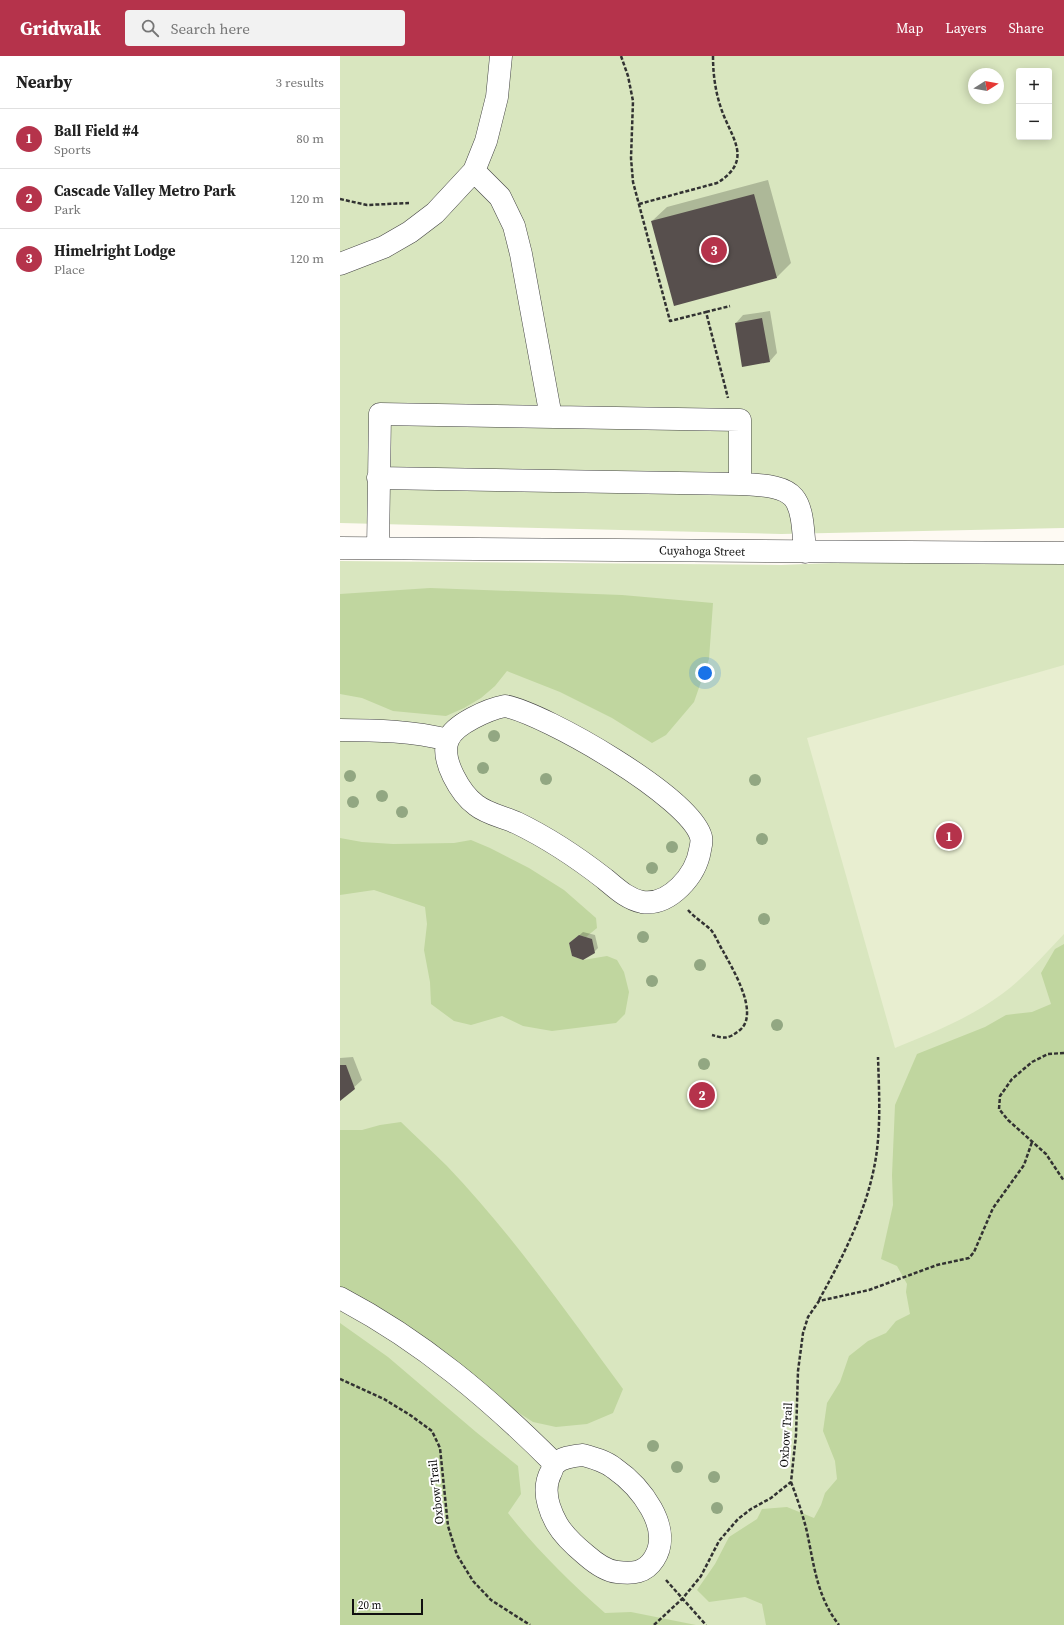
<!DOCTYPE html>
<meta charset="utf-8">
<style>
body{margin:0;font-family:"Source Serif 4",serif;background:#f2f2f2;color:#222}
.controls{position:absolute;right:12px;top:12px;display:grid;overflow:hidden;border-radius:4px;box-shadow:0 2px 10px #0003}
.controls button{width:36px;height:36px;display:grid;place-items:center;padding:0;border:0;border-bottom:1px solid #e0e0e0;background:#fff;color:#222;font:20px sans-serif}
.compass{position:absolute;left:628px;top:12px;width:36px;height:36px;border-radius:50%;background:#fff;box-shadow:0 2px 10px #0003;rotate:79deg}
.scale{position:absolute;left:12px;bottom:10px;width:71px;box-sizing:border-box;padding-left:4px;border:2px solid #101010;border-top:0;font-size:11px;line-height:14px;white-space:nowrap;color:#101010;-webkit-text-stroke:3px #fff;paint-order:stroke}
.you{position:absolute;left:365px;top:617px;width:14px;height:14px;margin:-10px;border:3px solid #fff;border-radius:50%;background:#1a73e8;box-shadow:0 0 0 6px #1a73e833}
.badge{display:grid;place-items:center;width:26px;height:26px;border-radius:50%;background:#b5334b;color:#fff;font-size:13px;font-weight:700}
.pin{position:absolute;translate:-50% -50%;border:2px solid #fff;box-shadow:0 1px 4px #0006}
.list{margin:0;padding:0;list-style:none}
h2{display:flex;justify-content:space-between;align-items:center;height:52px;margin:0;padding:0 16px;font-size:17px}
h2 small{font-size:13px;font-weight:400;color:#767676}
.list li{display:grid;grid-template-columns:26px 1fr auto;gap:12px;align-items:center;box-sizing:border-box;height:60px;padding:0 16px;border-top:1px solid #e0e0e0}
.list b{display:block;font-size:15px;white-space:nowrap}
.list p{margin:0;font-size:13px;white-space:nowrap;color:#767676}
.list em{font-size:13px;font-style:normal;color:#767676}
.icon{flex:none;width:22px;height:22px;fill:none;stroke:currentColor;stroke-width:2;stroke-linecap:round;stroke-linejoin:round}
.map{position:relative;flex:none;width:724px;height:1569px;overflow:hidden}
header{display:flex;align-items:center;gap:24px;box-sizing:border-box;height:56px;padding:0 20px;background:#b5334b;color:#fff}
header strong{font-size:19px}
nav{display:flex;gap:22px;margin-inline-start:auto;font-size:14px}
.search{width:280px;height:36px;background:#f2f2f2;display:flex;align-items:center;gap:10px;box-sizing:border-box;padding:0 14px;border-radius:4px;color:#767676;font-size:15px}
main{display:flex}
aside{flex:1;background:#fff}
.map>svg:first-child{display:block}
.green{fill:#d9e6bf;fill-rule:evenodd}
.forest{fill:#c0d69f}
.pitch{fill:#e8eed0}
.shadow{fill:#0003}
.building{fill:#574f4d}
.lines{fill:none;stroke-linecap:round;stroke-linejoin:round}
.minor-casing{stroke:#434343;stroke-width:23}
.path{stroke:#323232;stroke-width:2.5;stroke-dasharray:4 2;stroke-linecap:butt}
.minor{stroke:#fff;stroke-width:22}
.tree{fill:#92a782}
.labels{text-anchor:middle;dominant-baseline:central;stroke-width:4;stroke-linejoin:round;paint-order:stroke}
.street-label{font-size:12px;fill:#101010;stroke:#fff}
</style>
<header>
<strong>Gridwalk</strong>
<div class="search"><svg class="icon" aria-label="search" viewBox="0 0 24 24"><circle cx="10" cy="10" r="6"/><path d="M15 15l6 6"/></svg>Search here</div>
<nav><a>Map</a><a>Layers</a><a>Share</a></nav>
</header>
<main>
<aside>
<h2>Nearby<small>3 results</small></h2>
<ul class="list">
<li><span class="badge">1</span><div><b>Ball Field #4</b><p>Sports</p></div><em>80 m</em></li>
<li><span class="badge">2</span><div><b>Cascade Valley Metro Park</b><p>Park</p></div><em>120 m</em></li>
<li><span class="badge">3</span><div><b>Himelright Lodge</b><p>Place</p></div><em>120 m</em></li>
</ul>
</aside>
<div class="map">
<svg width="724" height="1569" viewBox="0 0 724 1569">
<rect width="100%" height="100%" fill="#fefaf3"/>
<path class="green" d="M0,0H724V472L441,478L0,467ZM679,15H709V81H679ZM634,18H658V42H634Z
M724,498V1569H0V505L441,509Z"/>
<path class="forest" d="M90,532L282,539L373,547L369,603L354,646L326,679L312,687L272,662L220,636L167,615L155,630L141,642L124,652L106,660L53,655L22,642L0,638V538Z
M0,782L22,786L53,788L114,787L131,784L150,792L189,812L224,834L256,862L257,872L246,881L239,879L229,887L232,900L243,904L267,900L277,904L284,916L289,936L285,958L276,967L212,975L183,970L162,960L131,969L114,965L91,948L90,926L84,894L87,868L85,851L34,834L0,839Z
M724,888V1569H426L422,1548L405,1541L369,1546L357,1534L375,1508L389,1481L417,1463L422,1453L447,1451L474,1462L481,1449L485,1437L497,1423L495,1405L483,1375L487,1347L500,1326L509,1300L528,1285L546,1277L556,1265L570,1258L566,1236L567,1228L557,1210L541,1203L553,1149L552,1119L555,1049L577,998L645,971L666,959L692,956L711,948L701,917L715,893Z
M61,1066C76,1081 92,1095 107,1110C172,1178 227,1257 283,1333L273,1357L247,1368L216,1371L193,1366L150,1338L0,1235V1074H22L40,1069Z
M0,1267L48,1301L136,1376L178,1410L181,1438L168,1457C197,1494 230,1526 265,1557L291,1556L356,1569H0Z"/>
<path class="pitch" d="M724,609V878C704,899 685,921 662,938C630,962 592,977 555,992L467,682Z"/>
<path class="shadow" d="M428,124L451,207L436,222L312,165L327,151Z
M430,255L437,297L430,305L396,267L403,259Z
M243,876L255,879L258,892L254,896L233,885Z
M13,1001L22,1024L0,1044V1002Z"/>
<path class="building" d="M414,138L437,222L334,250L311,165Z
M422,262L430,306L402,311L395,267Z
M239,879L252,883L255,897L243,904L232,900L229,887Z
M0,1009H6L15,1033L0,1045Z"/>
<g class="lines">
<defs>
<path id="minor" d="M134,115L160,141L174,170L181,198L211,361
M0,208L44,191L70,176L95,157L134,115L146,85L157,41L161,0
M400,428C460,430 461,439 465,496
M0,492L724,497
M38,492L40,358L400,364V428L38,422
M165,650C206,658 350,741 361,781C362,785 361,790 360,794C356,819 330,850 302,846C287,843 276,832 265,823C238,802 208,782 177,767C164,761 147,758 136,749C121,738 100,704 108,684C114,668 149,653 165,650Z
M0,674C36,674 73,675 108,684
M0,1242C82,1285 150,1343 215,1408
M243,1399C254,1402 265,1405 274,1412C300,1430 334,1472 314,1503C305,1517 293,1518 277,1516C266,1515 254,1506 246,1499C235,1490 224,1480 217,1468C208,1452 202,1433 211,1416C212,1414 213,1410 215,1408C222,1401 234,1400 243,1399Z"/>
</defs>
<use href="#minor" class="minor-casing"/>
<path class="path" d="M281,0L288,20L293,45L291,102L293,126L330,265L366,256L388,342
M0,143L27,149L69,147
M299,148L377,127C416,103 389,80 380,49C375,33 373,17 373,0
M366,256L390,250
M348,854C355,862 364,867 371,874C376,880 379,889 383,895C392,912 420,957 400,974C388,983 386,983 372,979
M724,997L708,998L692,1006L672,1023L660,1040L659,1053L668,1064L706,1098L724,1125
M479,1244C504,1199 528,1152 536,1101C541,1068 539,1034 538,1001
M0,1323L44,1343L70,1359L92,1375L100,1392L108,1470L117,1499L133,1525L151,1544L190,1569
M451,1426C457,1442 463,1459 467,1476C474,1509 477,1541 499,1569
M326,1524L366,1569
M314,1569L343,1542L361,1520L379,1485L398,1463L411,1453L431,1442L451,1426L456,1379L458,1315L463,1277L468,1261L479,1245L529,1234L597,1209L629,1202L634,1196L653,1152L684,1109L692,1086"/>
<use href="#minor" class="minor"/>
</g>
<g class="tree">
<circle cx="154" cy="680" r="6"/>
<circle cx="143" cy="712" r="6"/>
<circle cx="10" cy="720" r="6"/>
<circle cx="206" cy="723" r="6"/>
<circle cx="415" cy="724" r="6"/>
<circle cx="42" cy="740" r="6"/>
<circle cx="13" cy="746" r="6"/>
<circle cx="62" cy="756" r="6"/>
<circle cx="422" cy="783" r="6"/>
<circle cx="332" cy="791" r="6"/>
<circle cx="312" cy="812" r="6"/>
<circle cx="424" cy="863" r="6"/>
<circle cx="303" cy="881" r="6"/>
<circle cx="360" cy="909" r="6"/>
<circle cx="312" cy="925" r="6"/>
<circle cx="437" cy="969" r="6"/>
<circle cx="364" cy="1008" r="6"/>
<circle cx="313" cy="1390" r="6"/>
<circle cx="337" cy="1411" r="6"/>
<circle cx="374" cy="1421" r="6"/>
<circle cx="377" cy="1452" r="6"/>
</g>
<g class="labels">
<g class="street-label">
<text transform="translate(362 495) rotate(1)">Cuyahoga Street</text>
<text transform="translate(446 1379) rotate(-86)">Oxbow Trail</text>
<text transform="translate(96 1436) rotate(-96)">Oxbow Trail</text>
</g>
</g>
</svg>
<div class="controls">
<button>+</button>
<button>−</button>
</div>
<svg class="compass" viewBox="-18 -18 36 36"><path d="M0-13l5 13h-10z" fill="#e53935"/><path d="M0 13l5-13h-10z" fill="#767676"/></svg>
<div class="scale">20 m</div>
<div class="you"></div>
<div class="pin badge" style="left:609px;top:780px">1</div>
<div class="pin badge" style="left:362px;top:1039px">2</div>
<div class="pin badge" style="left:374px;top:194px">3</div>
</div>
</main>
